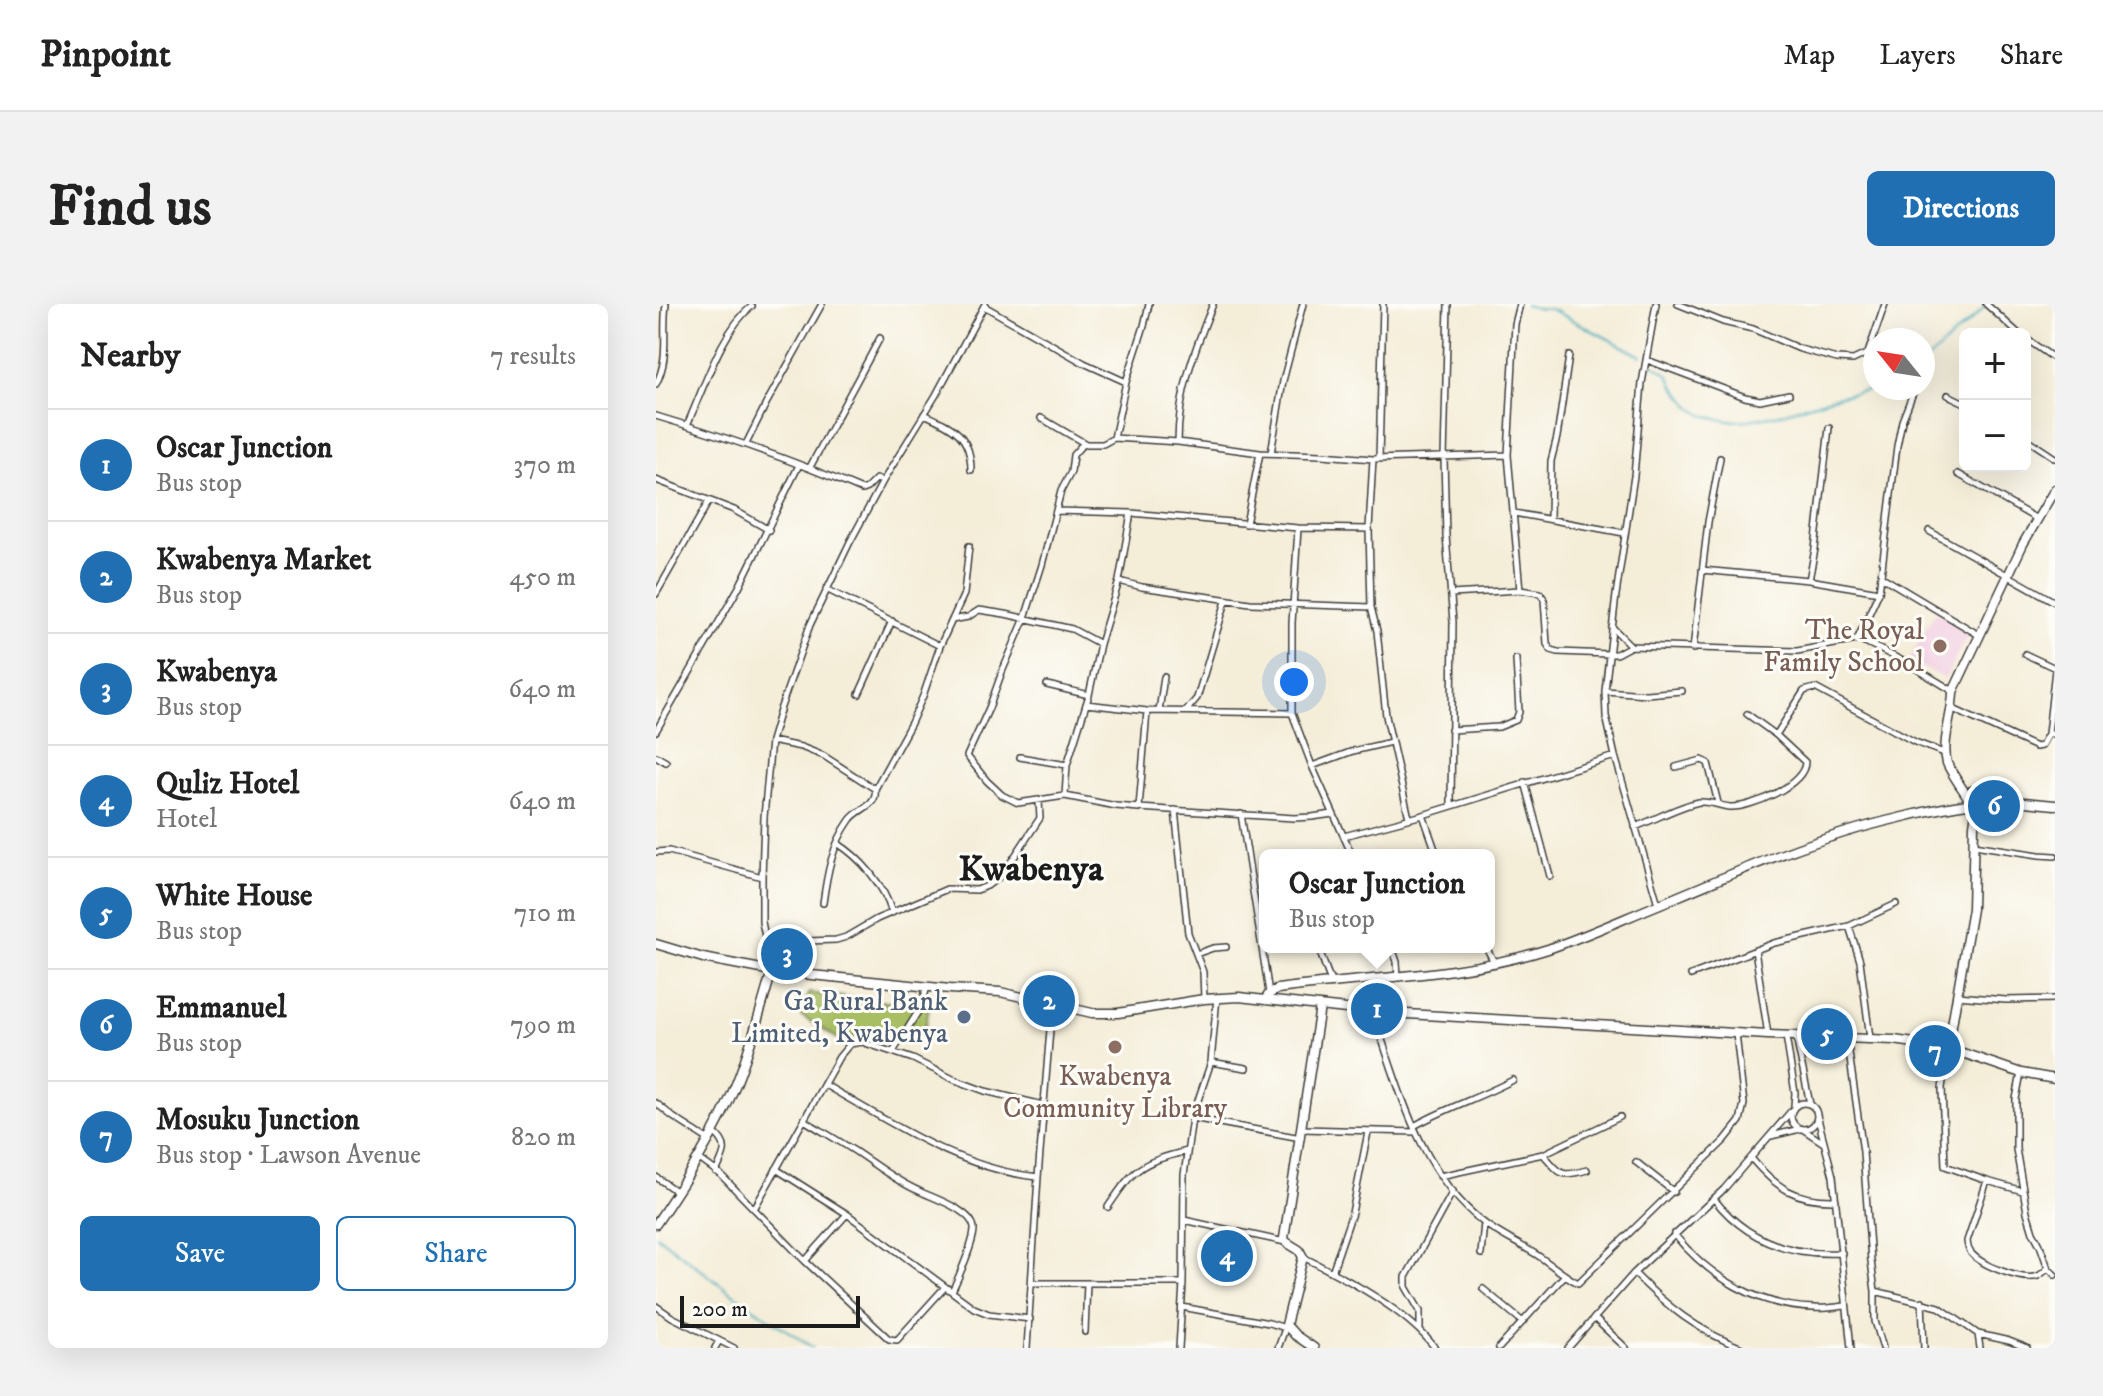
<!DOCTYPE html>
<meta charset="utf-8">
<style>
body{margin:0;font-family:"IM FELL DW Pica",serif;background:#f2f2f2;color:#222}
.controls{position:absolute;right:24px;top:24px;display:grid;overflow:hidden;border-radius:12px;box-shadow:0 8px 32px #0002}
.controls button{width:72px;height:72px;display:grid;place-items:center;padding:0;border:0;border-bottom:2px solid #e0e0e0;background:#fff;color:#222;font:40px sans-serif}
.compass{position:absolute;left:1207px;top:24px;width:72px;height:72px;border-radius:50%;background:#fff;box-shadow:0 8px 32px #0002;rotate:300deg}
.scale{position:absolute;left:24px;bottom:20px;width:180px;box-sizing:border-box;padding-left:8px;border:4px solid #1c1c1c;border-top:0;font-size:22px;line-height:28px;white-space:nowrap;color:#1c1c1c;-webkit-text-stroke:6px #fdfcf7;paint-order:stroke}
.you{position:absolute;left:638px;top:378px;width:28px;height:28px;margin:-20px;border:6px solid #fff;border-radius:50%;background:#1a73e8;box-shadow:0 0 0 12px #1a73e833}
.badge{display:grid;place-items:center;width:52px;height:52px;border-radius:50%;background:#1f6fb2;color:#fff;font-size:26px;font-weight:700}
.pin{position:absolute;translate:-50% -50%;border:4px solid #fff;box-shadow:0 2px 8px #0006}
.popup{position:absolute;left:603px;top:545px;width:236px;height:104px;box-sizing:border-box;display:grid;place-content:center;border-radius:12px;background:#fff;filter:drop-shadow(0 2px 6px #0005);font-size:26px;white-space:nowrap;color:#767676}
.popup b{font-size:30px;color:#222}
.popup::after{content:'';position:absolute;left:50%;top:100%;margin-left:-16px;border:16px solid transparent;border-top-color:#fff}
.list{margin:0;padding:0;list-style:none}
h2{display:flex;justify-content:space-between;align-items:center;height:104px;margin:0;padding:0 32px;font-size:34px}
h2 small{font-size:26px;font-weight:400;color:#767676}
.list li{display:grid;grid-template-columns:52px 1fr auto;gap:24px;align-items:center;box-sizing:border-box;height:112px;padding:0 32px;border-top:2px solid #e0e0e0}
.list b{display:block;font-size:30px;white-space:nowrap}
.list p{margin:0;font-size:26px;white-space:nowrap;color:#767676}
.list em{font-size:26px;font-style:normal;color:#767676}
.actions{display:flex;gap:16px;padding:24px 32px}
.actions a{flex:1;padding:18px 0;border:2px solid #1f6fb2;border-radius:12px;text-align:center;font-size:28px;color:#1f6fb2}
.actions .main{background:#1f6fb2;color:#fff}
.map{position:relative;flex:none;width:1399px;height:1044px;overflow:hidden;border-radius:12px}
header{display:flex;align-items:center;gap:48px;box-sizing:border-box;height:112px;padding:0 40px;background:#fff;border-bottom:2px solid #e0e0e0}
header strong{font-size:38px}
nav{display:flex;gap:44px;margin-inline-start:auto;font-size:28px}
.intro{display:flex;align-items:center;justify-content:space-between;box-sizing:border-box;height:192px;padding:0 48px}
h1{margin:0;font-size:56px}
.button{padding:20px 36px;border-radius:12px;background:#1f6fb2;color:#fff;font-size:28px;font-weight:700}
main{display:flex;gap:48px;padding:0 48px}
aside{flex:1;background:#fff;border-radius:12px;box-shadow:0 8px 32px #0002}
.map>svg:first-child{display:block}
.built{fill:#f2cfe2}
.green{fill:#a7be63;stroke:#626d40;stroke-width:2}
.lines{fill:none;stroke-linecap:round;stroke-linejoin:round}
.stream{stroke:#3da9bc;stroke-width:2}
.street-casing{stroke:#3c3b38;stroke-width:8}
.secondary-casing{stroke:#3c3b38;stroke-width:11}
.street{stroke:#fff;stroke-width:5}
.secondary{stroke:#fff;stroke-width:8}
.education-dot{fill:#8d6e63;stroke:#fdfcf7;stroke-width:3}
.service-dot{fill:#5c6f8a;stroke:#fdfcf7;stroke-width:3}
.labels{text-anchor:middle;dominant-baseline:central;stroke-width:6;stroke-linejoin:round;paint-order:stroke}
.education-label{font-size:28px;fill:#785e54;stroke:#fdfcf7;text-anchor:end}
.service-label{font-size:28px;fill:#4e5e75;stroke:#fdfcf7;text-anchor:end}
.district-label{font-size:36px;font-weight:bold;fill:#1c1c1c;stroke:#fdfcf7}
</style>
<header>
<strong>Pinpoint</strong>
<nav><a>Map</a><a>Layers</a><a>Share</a></nav>
</header>
<div class="intro"><h1>Find us</h1><a class="button">Directions</a></div>
<main>
<aside>
<h2>Nearby<small>7 results</small></h2>
<ul class="list">
<li><span class="badge">1</span><div><b>Oscar Junction</b><p>Bus stop</p></div><em>370 m</em></li>
<li><span class="badge">2</span><div><b>Kwabenya Market</b><p>Bus stop</p></div><em>450 m</em></li>
<li><span class="badge">3</span><div><b>Kwabenya</b><p>Bus stop</p></div><em>640 m</em></li>
<li><span class="badge">4</span><div><b>Quliz Hotel</b><p>Hotel</p></div><em>640 m</em></li>
<li><span class="badge">5</span><div><b>White House</b><p>Bus stop</p></div><em>710 m</em></li>
<li><span class="badge">6</span><div><b>Emmanuel</b><p>Bus stop</p></div><em>790 m</em></li>
<li><span class="badge">7</span><div><b>Mosuku Junction</b><p>Bus stop · Lawson Avenue</p></div><em>820 m</em></li>
</ul>
<div class="actions"><a class="main">Save</a><a>Share</a></div>
</aside>
<div class="map">
<svg width="1399" height="1044" viewBox="0 0 1399 1044">
<rect width="100%" height="100%" fill="#fdfcf7"/>
<filter id="ink" filterUnits="userSpaceOnUse"><feTurbulence type="fractalNoise" baseFrequency=".0125" numOctaves="2"/><feDisplacementMap in="SourceGraphic" scale="16" xChannelSelector="R" yChannelSelector="G"/><feConvolveMatrix kernelMatrix="1 2 1 2 8 2 1 2 1" color-interpolation-filters="sRGB"/></filter>
<filter id="wash" filterUnits="userSpaceOnUse"><feTurbulence type="fractalNoise" baseFrequency=".006" numOctaves="4" result="noise"/><feDisplacementMap in="SourceGraphic" scale="32" xChannelSelector="R" yChannelSelector="G"/><feGaussianBlur stdDeviation="1.8" result="paint"/><feColorMatrix in="noise" values="0 0 0 0 0 0 0 0 0 0 0 0 0 0 0 0 0 1.4 0 .05"/><feComposite in="paint" operator="in"/></filter>
<g filter="url(#wash)">
<rect width="100%" height="100%" fill="#f4edd8"/>
<path class="built" d="M1279,308L1314,327L1289,375L1253,356Z"/>
<path class="green" d="M153,689L273,703L269,725L247,729L238,740L204,732L185,737L144,711Z"/>
<g class="lines">
<path class="stream" d="M869,1L883,5H893L899,7L985,52
M1267,60L1331,1
M997,61L1012,70L1018,82L1036,104L1047,111L1072,117L1093,116L1120,111L1175,94L1222,84
M0,931L74,988L157,1044"/>
</g>
</g>
<g filter="url(#ink)">
<g class="lines">
<defs>
<path id="street" d="M792,0L788,154L790,232L797,318L795,501
M864,0L859,20L852,151L864,286
M1000,0L986,79L978,172L960,291L949,387L950,412L959,452L1002,600
M1022,0L1067,18L1097,25L1144,45L1181,55L1197,56L1212,49L1229,0
M1330,0L1363,30
M328,2L428,59L470,78
M1369,34L1399,55
M991,56L1089,93L1104,96L1133,90
M0,80C14,53 6,29 10,0
M1292,91L1309,99
M268,110C297,123 315,131 315,166
M0,112C70,133 139,157 206,186L211,184L220,175L227,177
M385,114L430,140
M31,121C48,84 65,27 96,2
M458,134L470,78L488,22L493,0
M1369,134L1399,154
M522,138C522,90 539,44 557,0
M90,140L111,98L166,0
M615,149L627,77L647,0
M717,155L713,225L715,303L721,327L730,412L753,514
M723,155L727,0
M154,163L224,34
M1302,170L1381,215
M0,176L78,206L113,226
M400,207L475,209L642,224L713,225
M858,209L968,229
M894,215L895,157L901,133L913,52
M590,220L604,149
M642,224L636,319V409L656,462L696,551
M1273,227L1399,298
M1046,266L1153,276L1223,288
M1226,273L1323,331
M1153,276L1159,245L1173,124
M463,277L486,283L594,299L715,303
M170,285L284,342
M0,290L53,197
M795,290L864,286L884,289L888,295L891,340L895,346L902,348L953,350H960L975,342L1141,347L1201,336L1209,338L1251,359L1297,387
M296,316L312,313L323,306L349,310L416,325L444,340
M956,323L975,342
M1201,336L1223,288L1241,142L1246,117L1259,84
M1037,345L1052,218L1064,154
M1369,350L1399,364
M391,381L433,391
M949,387L990,390L1026,387
M203,390L236,317
M430,400L491,407L636,409
M1297,405L1380,443L1385,442L1392,430H1399
M531,406L541,394L570,297
M503,407L508,373
M795,426L843,423L860,416L863,408L860,355
M0,427L83,283L143,161
M1392,430L1399,365
M1120,431L1148,387L1159,384L1259,438L1288,449
M115,437L145,443L168,452L219,485
M0,452L10,458
M364,453L411,461
M656,462L697,447L735,438
M1020,463L1046,456L1052,459L1062,499
M869,478L894,572
M409,492L411,461L433,391L444,340L463,277L475,209
M483,504L491,407
M519,506L532,629L547,668L548,695
M585,510L613,689
M677,510L656,513L638,514L483,504L460,502L409,492L362,499L346,491L331,477L311,452L333,404L346,368L369,314L386,261L405,187L415,168L417,151L425,142L430,140H447L458,134L522,138L604,149L666,151L717,155L852,151
M767,511L781,551
M979,523C998,516 1025,501 1043,498C1056,497 1063,502 1074,503C1095,504 1149,481 1149,458L1120,431L1091,410
M688,532L767,511L959,452
M181,539C205,554 228,581 236,609
M1318,541L1383,551L1399,552
M0,548L13,547L106,573
M167,599C171,570 176,541 194,516C202,504 222,503 219,485L255,419L267,392L284,342L308,290L313,242
M1193,622L1204,657L1214,734
M662,643L675,678
M736,643L741,658L742,672
M830,643L838,658
M1099,646L1112,731
M112,648L138,644L151,637L180,636L190,633L221,615L291,585L321,586L331,582L347,570L384,514L383,497
M540,650L557,644L570,643
M116,666L106,618V573L108,513L115,437L125,403L154,321L194,238L227,177L280,91L329,0
M1035,671L1118,639L1193,622L1240,600
M1301,692L1350,696L1399,695
M717,709C743,783 763,869 828,919C845,932 864,940 881,951C895,960 908,972 922,979L1069,836L1084,817L1088,800L1080,730
M1130,732L1139,789L1138,802
M1140,733L1154,800
M1191,734L1207,848L1215,957L1219,987V1017L1227,1044
M1292,745L1286,784L1289,862L1331,877
M237,748L265,703L271,683
M555,758L590,764
M1365,769L1360,795V845L1371,908L1377,928L1384,941L1392,964L1399,971
M169,781C236,819 303,865 382,873
M1135 812a13 13 0 1 1 26 0a13 13 0 1 1-26 0Z
M0,799L17,813L53,836
M1161,811L1177,872L1195,1044
M536,814L645,834
M148,816C167,828 187,839 206,852C225,865 242,878 263,887C277,894 316,906 318,924C319,936 302,975 296,987
M758,822C790,804 825,793 857,776
M646,825L760,828
M1148,826L1166,838
M57,828C75,841 68,851 60,868
M1115,832L1144,825
M887,850C905,870 903,874 931,866
M42,854L64,870L149,957L233,1035L241,1036L289,983
M1095,854C1120,884 1140,897 1180,896
M980,858L1018,888
M120,865L191,910L318,1004L333,1010L374,1015
M784,872L887,850L964,813
M0,873L21,888
M1367,887L1331,877L1311,937C1312,943 1311,944 1315,949C1325,961 1367,978 1382,972C1386,970 1389,967 1392,964
M1058,895C1090,936 1135,952 1186,949
M452,903C479,863 484,859 531,847
M98,905L183,753L194,740L206,738L257,755L299,776L329,787L387,801
M528,916L629,938
M1018,930C1052,972 1102,1003 1158,1004C1169,1005 1179,1003 1190,1002
M825,950L828,919
M647,953C689,974 751,1006 779,1044
M149,957L191,910
M676,968L696,909L712,828
M978,969C1010,1002 1042,1027 1086,1044
M376,979H527
M827,985L867,1018
M1219,987L1283,1003L1322,1030L1324,1044
M1266,997L1268,1044
M0,1002L16,1013L78,1044
M526,1003L613,1019L629,1024
M938,1014L970,1044
M764,1025V1007L750,983V973L797,887
M429,1028L431,979
M1322,1030L1353,1037L1371,1044
M59,1044L63,1037
M371,1044L382,873L396,701
M523,1044L527,979L528,871L536,814L555,758L561,693
M622,1044L630,1022
M843,1044L909,971
M912,1044L978,969L1068,885L1136,806"/>
<path id="secondary" d="M1323,488L1326,492L1325,499L1320,502L1314,500L1311,492L1315,487L1319,486L1347,496L1399,501
M1311,492C1306,484 1294,467 1291,459C1285,439 1297,409 1297,388L1367,240L1399,185
M0,640L47,654L116,667L294,685L344,688L436,709H462L548,695L583,693L717,708L1112,731L1238,736L1292,744L1365,769L1399,775
M609,696L613,690L622,685C712,673 804,673 892,645C930,632 967,615 1004,600C1082,567 1160,533 1243,514C1267,508 1290,502 1314,500
M1292,744L1316,605L1318,521L1321,501
M0,920C30,875 60,830 80,780C95,743 105,704 116,667
M658,1044L639,1031L630,1021L647,953L643,946L630,938L628,934L664,703"/>
</defs>
<use href="#street" class="street-casing"/>
<use href="#secondary" class="secondary-casing"/>
<use href="#street" class="street"/>
<use href="#secondary" class="secondary"/>
</g>
</g>
<g class="education-dot">
<circle cx="1284" cy="342" r="8"/>
<circle cx="459" cy="743" r="8"/>
</g>
<circle class="service-dot" cx="308" cy="713" r="8"/>
<g class="labels">
<g class="education-label">
<text x="1268" y="326">The Royal<tspan x="1268" dy="32">Family School</tspan></text>
<text x="459" y="772" text-anchor="middle">Kwabenya<tspan x="459" dy="32">Community Library</tspan></text>
</g>
<g class="service-label">
<text x="292" y="697">Ga Rural Bank<tspan x="292" dy="32">Limited, Kwabenya</tspan></text>
</g>
<g class="district-label">
<text x="375" y="565">Kwabenya</text>
</g>
</g>
</svg>
<div class="controls">
<button>+</button>
<button>−</button>
</div>
<svg class="compass" viewBox="-18 -18 36 36"><path d="M0-13l5 13h-10z" fill="#e53935"/><path d="M0 13l5-13h-10z" fill="#767676"/></svg>
<div class="scale">200 m</div>
<div class="you"></div>
<div class="pin badge" style="left:721px;top:705px">1</div>
<div class="popup"><b>Oscar Junction</b>Bus stop</div>
<div class="pin badge" style="left:393px;top:697px">2</div>
<div class="pin badge" style="left:131px;top:650px">3</div>
<div class="pin badge" style="left:571px;top:952px">4</div>
<div class="pin badge" style="left:1171px;top:730px">5</div>
<div class="pin badge" style="left:1338px;top:502px">6</div>
<div class="pin badge" style="left:1279px;top:747px">7</div>
</div>
</main>
